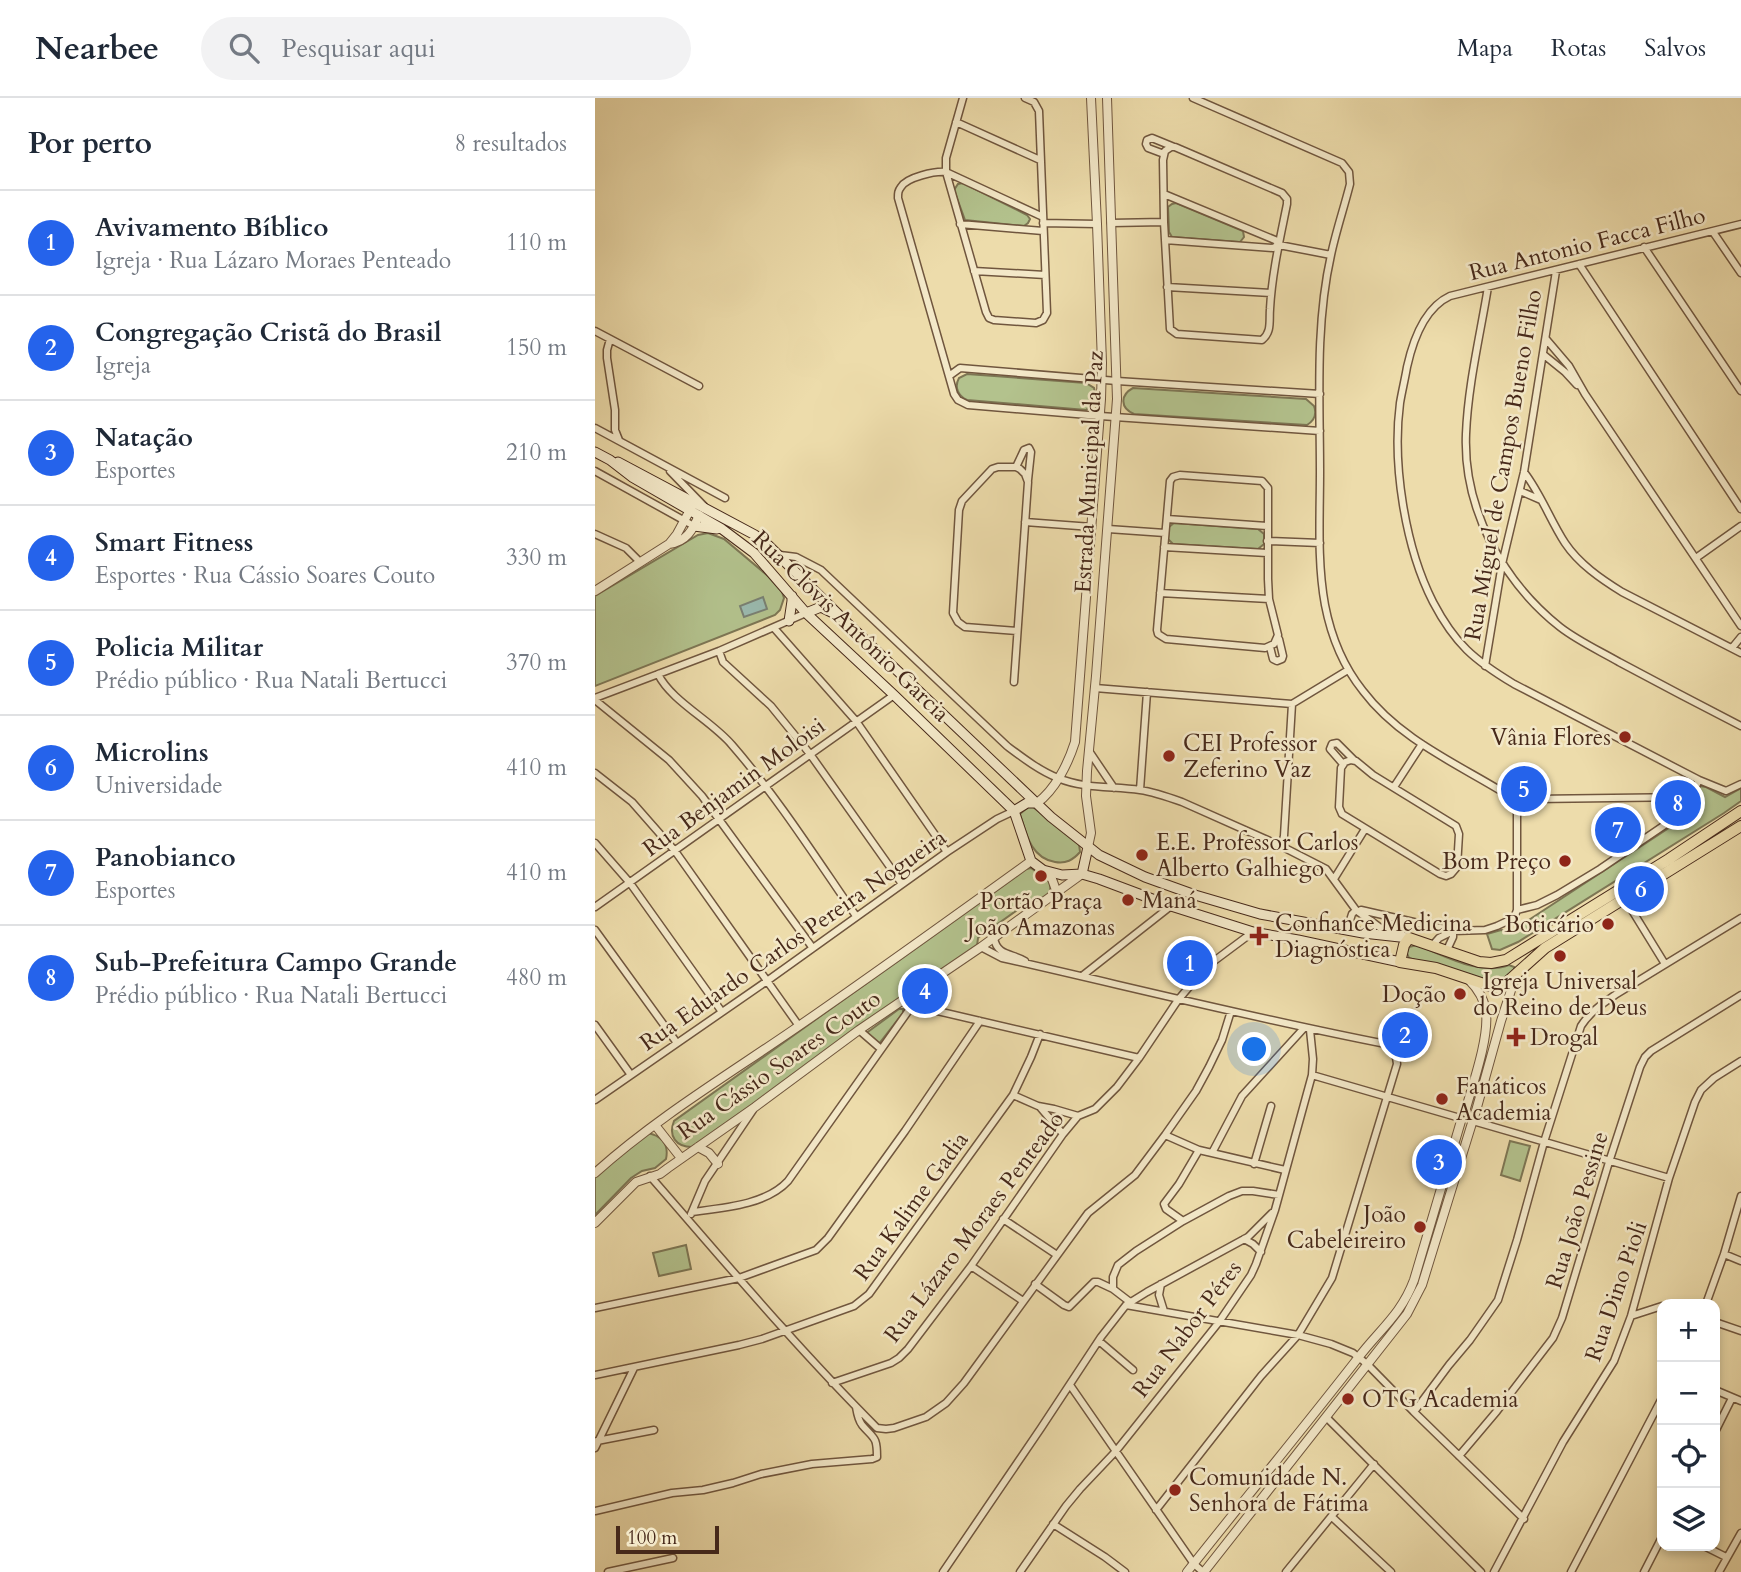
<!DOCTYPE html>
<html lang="pt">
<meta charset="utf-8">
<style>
body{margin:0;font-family:Cardo,serif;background:#f2f2f3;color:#1f2937}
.controls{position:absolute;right:21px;bottom:21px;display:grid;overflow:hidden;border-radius:14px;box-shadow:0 4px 10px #0003}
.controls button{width:63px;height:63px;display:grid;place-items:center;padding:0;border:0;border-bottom:2px solid #e0e1e3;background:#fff;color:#1f2937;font:35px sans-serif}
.scale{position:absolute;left:21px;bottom:18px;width:103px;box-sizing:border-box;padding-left:7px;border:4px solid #47291a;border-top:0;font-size:19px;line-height:24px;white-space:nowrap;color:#47291a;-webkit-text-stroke:5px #f3e8c8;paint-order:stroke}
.you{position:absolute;left:660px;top:952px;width:24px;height:24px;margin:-18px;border:5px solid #fff;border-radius:50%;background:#1a73e8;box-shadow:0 0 0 10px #1a73e833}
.badge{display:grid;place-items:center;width:46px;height:46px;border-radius:50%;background:#2563eb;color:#fff;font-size:23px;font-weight:700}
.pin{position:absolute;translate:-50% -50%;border:4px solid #fff;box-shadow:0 2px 7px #0006}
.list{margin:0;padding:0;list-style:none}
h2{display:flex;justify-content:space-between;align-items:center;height:91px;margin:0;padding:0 28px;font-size:30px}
h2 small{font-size:23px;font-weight:400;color:#747a83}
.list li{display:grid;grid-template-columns:46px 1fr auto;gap:21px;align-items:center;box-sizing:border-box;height:105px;padding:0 28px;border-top:2px solid #e0e1e3}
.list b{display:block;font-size:26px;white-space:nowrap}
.list p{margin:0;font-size:23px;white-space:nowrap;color:#747a83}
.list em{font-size:23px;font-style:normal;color:#747a83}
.icon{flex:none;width:38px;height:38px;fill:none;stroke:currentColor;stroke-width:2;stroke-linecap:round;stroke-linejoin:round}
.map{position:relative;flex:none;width:1146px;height:1474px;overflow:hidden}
header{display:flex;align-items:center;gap:42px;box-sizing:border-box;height:98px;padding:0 35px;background:#fff;border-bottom:2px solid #e0e1e3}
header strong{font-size:33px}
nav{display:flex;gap:38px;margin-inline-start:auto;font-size:24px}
.search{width:490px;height:63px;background:#f2f2f3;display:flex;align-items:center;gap:18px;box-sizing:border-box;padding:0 24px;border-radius:38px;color:#747a83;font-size:26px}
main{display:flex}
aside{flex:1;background:#fff}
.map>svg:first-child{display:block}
.green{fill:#b3c28d;stroke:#7d7654;stroke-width:2}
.water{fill:#9abaaf;stroke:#798073;stroke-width:2}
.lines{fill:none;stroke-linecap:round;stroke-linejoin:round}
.minor-casing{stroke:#70563e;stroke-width:9}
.tertiary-casing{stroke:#70563e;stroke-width:10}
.secondary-casing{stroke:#47291a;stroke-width:11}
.primary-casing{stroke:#47291a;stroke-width:12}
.minor{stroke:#f3e8c8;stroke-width:6}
.tertiary{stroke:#f3e8c8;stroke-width:8}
.secondary{stroke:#f3e8c8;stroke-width:9}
.primary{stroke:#eddcab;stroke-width:10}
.poi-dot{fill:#8f2418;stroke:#f3e8c8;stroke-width:2.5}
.labels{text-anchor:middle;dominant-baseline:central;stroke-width:5;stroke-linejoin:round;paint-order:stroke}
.street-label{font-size:23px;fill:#47291a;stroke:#f3e8c8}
.poi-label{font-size:23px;fill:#47291a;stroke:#f3e8c8;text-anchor:start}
</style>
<header>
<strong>Nearbee</strong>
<div class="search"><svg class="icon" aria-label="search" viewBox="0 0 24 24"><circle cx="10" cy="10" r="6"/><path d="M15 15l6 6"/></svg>Pesquisar aqui</div>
<nav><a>Mapa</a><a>Rotas</a><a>Salvos</a></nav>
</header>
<main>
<aside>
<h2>Por perto<small>8 resultados</small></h2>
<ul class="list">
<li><span class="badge">1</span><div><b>Avivamento Bíblico</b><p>Igreja · Rua Lázaro Moraes Penteado</p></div><em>110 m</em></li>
<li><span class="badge">2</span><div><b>Congregação Cristã do Brasil</b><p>Igreja</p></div><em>150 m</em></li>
<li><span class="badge">3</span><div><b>Natação</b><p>Esportes</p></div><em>210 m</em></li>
<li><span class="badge">4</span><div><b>Smart Fitness</b><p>Esportes · Rua Cássio Soares Couto</p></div><em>330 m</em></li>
<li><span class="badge">5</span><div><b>Policia Militar</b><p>Prédio público · Rua Natali Bertucci</p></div><em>370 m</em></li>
<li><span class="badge">6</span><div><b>Microlins</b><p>Universidade</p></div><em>410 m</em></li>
<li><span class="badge">7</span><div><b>Panobianco</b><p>Esportes</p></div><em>410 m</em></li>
<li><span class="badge">8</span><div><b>Sub-Prefeitura Campo Grande</b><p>Prédio público · Rua Natali Bertucci</p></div><em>480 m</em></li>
</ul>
</aside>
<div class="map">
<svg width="1146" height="1474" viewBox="0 0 1146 1474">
<rect width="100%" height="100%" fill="#eddcab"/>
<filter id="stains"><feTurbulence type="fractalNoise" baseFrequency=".00286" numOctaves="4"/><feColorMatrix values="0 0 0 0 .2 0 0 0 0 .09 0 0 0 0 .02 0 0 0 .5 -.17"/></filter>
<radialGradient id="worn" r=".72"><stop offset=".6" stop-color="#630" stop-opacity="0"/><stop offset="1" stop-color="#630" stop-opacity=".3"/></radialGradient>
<path class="green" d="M368,85L432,117L435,121L433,125L429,128L370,122L359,92L363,86Z
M581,105L648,133L649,139L645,144L577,139L574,134L573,109L577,106Z
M372,276L491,285L499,290L501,299L500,305L491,312L372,302C363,298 359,289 364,280Z
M538,290L711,301L719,308C722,316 720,322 712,327L539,316C525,310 525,297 538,290Z
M579,425L663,431L669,436V446L663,451L578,446L573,441L574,429Z
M113,435L129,441L185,488L189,500L185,512L180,517L0,588V498L103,437Z
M1105,688L1111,689L1130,699L1146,690V703L1129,715L923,844L905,852L897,851L892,836L906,832L917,833L1086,722C1094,715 1099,698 1105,688Z
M433,709H438L484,746L485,754C478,762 471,766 460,764C436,760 431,736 425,716Z
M436,770L454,783C458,793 453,797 446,802L439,800L383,840L382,848L97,1049C81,1049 73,1038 79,1023L431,771Z
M822,847C851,858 884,878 914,867L919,869V874L907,885H891L814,860L812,855L814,849Z
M304,911H308V915L283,947L270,936Z
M53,1035C67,1038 74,1047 71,1061L60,1070L47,1073L36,1080L0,1117V1079Z
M915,1043L935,1048L925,1083L906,1077Z
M91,1147L96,1171L64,1178L58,1155Z"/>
<path class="water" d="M168,499L172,511L149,519L145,508Z"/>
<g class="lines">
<defs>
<path id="minor" d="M368,0L351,60V74L391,214L394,220L399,222L441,225L448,222L452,215L444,13L439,4L430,0
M598,0L747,65L754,74L755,86C749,110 741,133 736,157C720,228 725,303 725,374C725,418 722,464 730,507C736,538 748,568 768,593C808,646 873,670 927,706
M361,24L445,62
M576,49H580L687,95L692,101V106C685,141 677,175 675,211C674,223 677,234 667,242L582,236L575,231L569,124L568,62L570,53Z
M569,56L553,50L551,46L552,42L557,40L579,49
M569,96L680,142L684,147
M448,119L351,74C340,73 312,79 306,89C303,93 303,95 303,100L359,296L363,302L373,307L505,318L725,333
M448,125L502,126
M516,125L569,124
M365,126L448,133
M1146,126L855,198C829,210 818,242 812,269C810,281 807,293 805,305C797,366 810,449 838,504C860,546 879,562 919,586L1104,682L1131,693L1146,686
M1118,134L1146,175
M570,142L678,150L684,147L736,157
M1049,149L1146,293
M984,166L1146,411
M379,173L450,177
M572,189L676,195
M893,189C885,238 873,287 871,336C868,410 907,483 965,529C983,543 1005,553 1024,564C1065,586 1105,607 1146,628
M0,233L104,288
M15,241L12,252V260L20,312V332L24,342
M951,241L974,268L990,296L1146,528
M949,257L970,274L982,287
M354,278L365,270L522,283L725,296
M0,330L130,400
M421,369L429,352L434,350L436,354L433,382
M0,373L99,428
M75,373L109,408
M929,374C946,396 955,422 970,445C984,466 1006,481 1027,494L1146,555
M585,377L667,383L673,390V481L674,501L683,537L679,546L670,550L571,541L563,536L562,532L575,383L578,379Z
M925,393L946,402
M572,421L672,428
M430,424L497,429
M513,431L570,435
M0,436L31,450L44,463
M672,443L725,445
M569,449L672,455
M185,457L201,459L226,472L412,648C428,660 445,673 463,680C489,691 517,688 545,692C559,694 573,699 587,704L686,748L731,771L761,812L795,837
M1101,460L1146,428
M565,495L674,501
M179,530L261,623L352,754
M675,549L678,561L682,563L687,561L688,558L684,541
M1137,550L1146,539
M124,553L128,564L176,608L215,656L307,786
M890,568L907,466L929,374L961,173
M63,576C76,603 117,623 137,647C183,700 221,760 261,818
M419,584L433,384L430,376L425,371L421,369H403L397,371L367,403L364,412L358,515L363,524L370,529L422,533
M500,590L697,606L753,572
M0,600L124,553L211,515
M0,602L74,662L107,698L217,849
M494,653L519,690
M756,662L761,663L778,677L861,728L864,736L862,769L856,776L851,778L845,776L747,716L744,709L746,670L750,664Z
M748,666L735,651L737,646L742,645L759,662
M0,675L37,704L80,753L204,928
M799,689L827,646
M545,692L552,594
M927,706L931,702L939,701L1096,699
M0,745L35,785L127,914
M686,748L689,738L697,606
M739,781L770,731
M1030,801L1070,866
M0,809L299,597
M766,812L858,833L890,832L902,828L919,820L922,812L942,807L962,797L1005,771L1083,718L1090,711L1104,682
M922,812V715L927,706
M0,832L82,945
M752,832L757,816L761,812
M399,840C402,858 417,855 430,863
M837,848L844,840L858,833
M386,849L407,860C535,889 662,921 791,946C799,952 801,956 802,966L737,1180L703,1237L666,1278L561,1412
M851,854L858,839V833
M487,878L576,808
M315,903L325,909L544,960
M0,927L36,977
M264,932L286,951
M717,977L865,1020
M418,997L443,1008L459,1011L483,1018
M0,1002L172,883L352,754L402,721L419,713
M445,1009L468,1036
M878,1023L1074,1080
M570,1037L604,1052L690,1072
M617,1055L647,998L709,930
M659,1066L676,1008
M55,1078C129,1163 202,1250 282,1330L291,1331L299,1330L331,1319L351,1305L369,1285L493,1115L540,1077L570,1037L601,993L614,969L627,942L636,913
M97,1114C128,1110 171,1107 193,1083L319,905
M96,1116L110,1083L158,1012
M408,1121L462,1157
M588,1123L571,1111L569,1106L584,1086L604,1052
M649,1141L658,1146L666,1154
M1129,1156L1146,1163
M376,1168L428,1203
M440,1186L469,1207L474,1209L499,1184H503L518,1191
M566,1186L564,1197L569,1213
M535,1204L518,1191V1179L523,1167L541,1153L588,1123L634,1098L647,1093H658L684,1097
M1074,1206H1080
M1111,1206L1129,1156L1146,1098
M531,1207L703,1237L736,1246L758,1255L772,1266L819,1314L929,1421
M0,1210L144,1180L221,1152L233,1140L310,1033L385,923
M1036,1218L1067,1208
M1120,1224L1146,1233
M504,1243L538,1272
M0,1277L144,1247L167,1241L259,1208L274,1196L418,997L436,959L445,936
M237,1285L296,1265L304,1260L313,1251L376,1168L468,1036L483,1018L500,1011L522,989L544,960L583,902L611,869L658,834
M475,1287L599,1466L608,1474
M1120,1292L1146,1303
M819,1314L854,1267L875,1242L903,1202L922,1142L949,1044L986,928C995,914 1007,906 1020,897L1146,820
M732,1320L886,1474
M1120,1334L1137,1300
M2,1343L59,1332
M0,1350L39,1270
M864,1358L902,1313L958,1240L967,1220L1014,1064L1045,969L1050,959L1056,953L1146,897
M0,1413L77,1395L108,1392L138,1385L166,1376L217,1366L277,1361L282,1359C282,1338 279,1341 267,1327C263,1322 262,1315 261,1309
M737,1419L796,1474
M458,1426L510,1459L530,1474
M1109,1448L1131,1459
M13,1474L78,1460
M348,1474L446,1330L506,1239L531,1207L552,1194L653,1139L677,1115
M425,1474L471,1408L485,1391L521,1353L624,1224L656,1177L661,1166L680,1112L717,977L718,961L715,932
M691,1474L779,1366
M899,1474L968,1344L1019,1263L1036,1218L1074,1080L1100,1004L1106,992L1119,980L1146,963
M976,1474L1067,1300
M1049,1474L1067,1439
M1124,1474L1146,1435"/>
<path id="tertiary" d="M74,446L82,436L95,412
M0,493L74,446C91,444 98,432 104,417
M442,705C460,692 473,666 480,644L506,301L507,265L502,126L496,0
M493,749L496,735L491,698L492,673L501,578L522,301L512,0
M448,772L457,781L462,795
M870,1014C877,988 894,941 891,915C890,901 882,890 873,881
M879,1020L906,923L921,877
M60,1027L86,1060
M103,1049L114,1055L123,1066
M0,1075C60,1021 131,978 198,932C278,877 357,820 436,763
M0,1125L41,1084L65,1076L73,1070L160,1009L264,932L386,849L487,776
M592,1474C649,1402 707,1332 763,1260C784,1232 806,1217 819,1182L866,1023
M609,1474L812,1216L827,1187L877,1025"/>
<path id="secondary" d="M0,354L15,362L37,379L127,431L159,455L211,515L299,597L419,713L436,763L448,772L467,777L487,776L504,781L576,808L658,834L703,842L805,864
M23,364L160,437L173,447L248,521L456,719L504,757L550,779L600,797L665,816L768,835L814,840
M99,428L122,431
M211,515L226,509L238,515
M194,523L197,503V498
M419,713L432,705H442
M487,776L493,749"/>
<path id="primary" d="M1146,713L1074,761L911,862L896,865L884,864L814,840L809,847L805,864L841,870L898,889L911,885L950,850L1146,728"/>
</defs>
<use href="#minor" class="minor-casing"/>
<use href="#tertiary" class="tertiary-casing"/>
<use href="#secondary" class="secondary-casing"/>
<use href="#primary" class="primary-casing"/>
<use href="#minor" class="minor"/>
<use href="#tertiary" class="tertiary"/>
<use href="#secondary" class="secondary"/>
<use href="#primary" class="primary"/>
</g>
<g class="poi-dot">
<circle cx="1030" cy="639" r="7"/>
<circle cx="574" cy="658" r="7"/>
<circle cx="547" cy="757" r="7"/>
<circle cx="970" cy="763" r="7"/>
<circle cx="446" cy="778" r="7"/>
<circle cx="533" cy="802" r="7"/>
<circle cx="1013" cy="826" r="7"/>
<path d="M660.5 827.5h7v7h7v7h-7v7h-7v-7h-7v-7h7z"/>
<circle cx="965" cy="858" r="7"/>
<circle cx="865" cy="896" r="7"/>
<path d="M917.5 928.5h7v7h7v7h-7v7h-7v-7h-7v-7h7z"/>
<circle cx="847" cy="1001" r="7"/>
<circle cx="825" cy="1129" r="7"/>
<circle cx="753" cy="1301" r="7"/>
<circle cx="580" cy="1392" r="7"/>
</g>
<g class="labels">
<g class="street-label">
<text transform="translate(992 146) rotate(-14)">Rua Antonio Facca Filho</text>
<text transform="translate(908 367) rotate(-80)">Rua Miguel de Campos Bueno Filho</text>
<text transform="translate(494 374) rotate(-87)">Estrada Municipal da Paz</text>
<text transform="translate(256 528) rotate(44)">Rua Clóvis Antônio Garcia</text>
<text transform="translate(139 689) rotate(-36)">Rua Benjamin Moloisi</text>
<text transform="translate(198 842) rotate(-35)">Rua Eduardo Carlos Pereira Nogueira</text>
<text transform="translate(184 967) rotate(-35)">Rua Cássio Soares Couto</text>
<text transform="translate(316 1108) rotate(-54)">Rua Kalime Gadia</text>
<text transform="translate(982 1112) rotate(-73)">Rua João Pessine</text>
<text transform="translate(379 1129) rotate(-53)">Rua Lázaro Moraes Penteado</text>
<text transform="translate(1021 1193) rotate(-71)">Rua Dino Pioli</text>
<text transform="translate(592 1231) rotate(-53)">Rua Nabor Péres</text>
</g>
<g class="poi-label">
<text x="1016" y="639" text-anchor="end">Vânia Flores</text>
<text x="588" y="645">CEI Professor<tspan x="588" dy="26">Zeferino Vaz</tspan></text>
<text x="561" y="744">E.E. Professor Carlos<tspan x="561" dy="26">Alberto Galhiego</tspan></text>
<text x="956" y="763" text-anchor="end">Bom Preço</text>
<text x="547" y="802">Maná</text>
<text x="446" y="803" text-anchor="middle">Portão Praça<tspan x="446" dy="26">João Amazonas</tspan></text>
<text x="680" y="825">Confiance Medicina<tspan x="680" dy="26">Diagnóstica</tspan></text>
<text x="999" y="826" text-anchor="end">Boticário</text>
<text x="965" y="883" text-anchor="middle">Igreja Universal<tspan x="965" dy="26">do Reino de Deus</tspan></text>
<text x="851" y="896" text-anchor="end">Doção</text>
<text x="935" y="939">Drogal</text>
<text x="861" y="988">Fanáticos<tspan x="861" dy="26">Academia</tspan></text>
<text x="811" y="1116" text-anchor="end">João<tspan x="811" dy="26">Cabeleireiro</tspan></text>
<text x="767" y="1301">OTG Academia</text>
<text x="594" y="1379">Comunidade N.<tspan x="594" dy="26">Senhora de Fátima</tspan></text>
</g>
</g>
<rect width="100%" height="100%" filter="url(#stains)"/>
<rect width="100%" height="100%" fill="url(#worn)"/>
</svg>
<div class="controls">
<button>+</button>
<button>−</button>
<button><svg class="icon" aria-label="locate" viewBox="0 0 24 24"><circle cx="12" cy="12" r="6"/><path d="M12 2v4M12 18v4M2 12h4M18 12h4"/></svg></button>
<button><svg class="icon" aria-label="layers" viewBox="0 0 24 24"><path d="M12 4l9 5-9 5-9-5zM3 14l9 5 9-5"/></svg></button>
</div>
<div class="scale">100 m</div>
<div class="you"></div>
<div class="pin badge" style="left:595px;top:865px">1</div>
<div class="pin badge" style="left:810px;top:937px">2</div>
<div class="pin badge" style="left:844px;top:1064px">3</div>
<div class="pin badge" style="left:330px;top:893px">4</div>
<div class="pin badge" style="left:929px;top:691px">5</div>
<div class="pin badge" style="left:1046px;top:791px">6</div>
<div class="pin badge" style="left:1023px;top:732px">7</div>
<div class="pin badge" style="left:1083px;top:705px">8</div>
</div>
</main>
